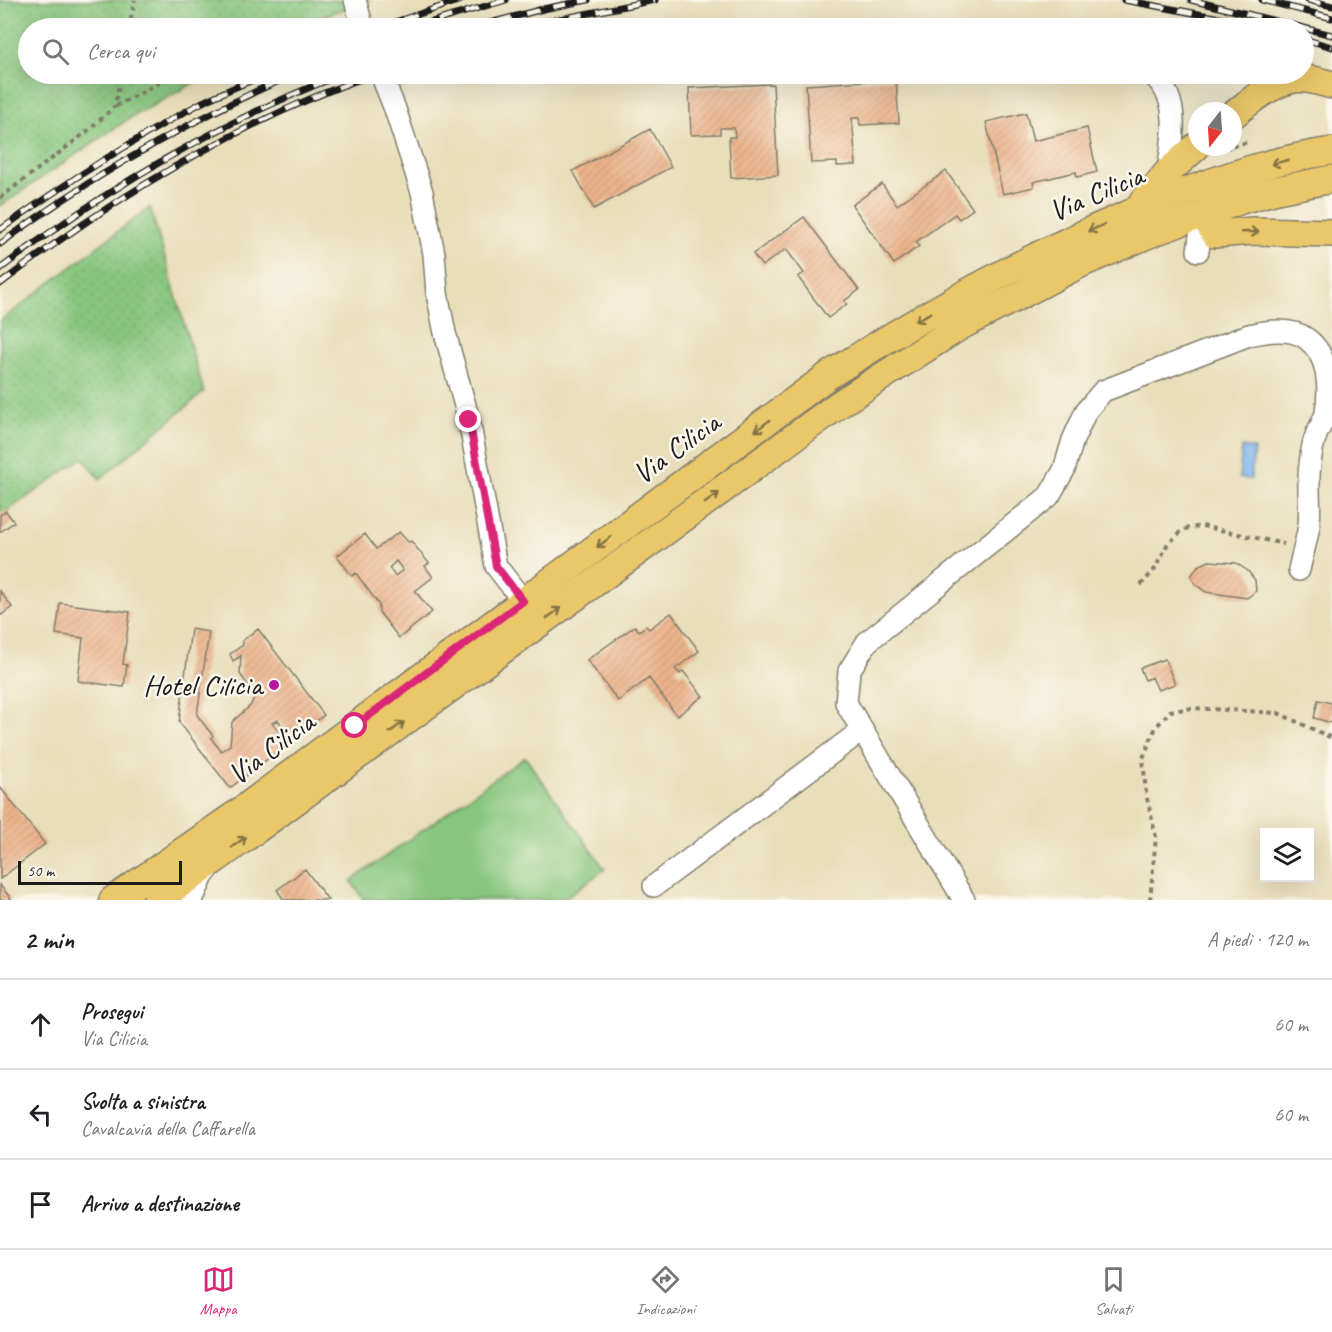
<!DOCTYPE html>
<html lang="it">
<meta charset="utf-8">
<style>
body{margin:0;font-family:Caveat,sans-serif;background:#f6f6f6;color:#202124}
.controls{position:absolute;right:18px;bottom:18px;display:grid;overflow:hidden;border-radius:0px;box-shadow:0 6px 24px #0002}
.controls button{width:54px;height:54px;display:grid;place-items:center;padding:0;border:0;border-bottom:2px solid #e0e0e0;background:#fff;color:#202124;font:30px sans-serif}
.compass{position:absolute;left:1188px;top:102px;width:54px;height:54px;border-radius:50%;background:#fff;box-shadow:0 6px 24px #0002;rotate:197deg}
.scale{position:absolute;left:18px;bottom:15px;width:164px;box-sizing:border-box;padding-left:6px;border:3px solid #1c1c1c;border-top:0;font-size:16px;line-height:21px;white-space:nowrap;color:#1c1c1c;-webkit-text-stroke:4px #fbf7ec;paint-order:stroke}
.stop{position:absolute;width:18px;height:18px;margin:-14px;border:4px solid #db2777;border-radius:50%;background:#fff}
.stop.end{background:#db2777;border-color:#fff;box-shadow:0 2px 6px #0008}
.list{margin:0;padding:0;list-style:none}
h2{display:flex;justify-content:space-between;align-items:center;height:78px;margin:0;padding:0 24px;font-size:26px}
h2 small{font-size:20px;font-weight:400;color:#757577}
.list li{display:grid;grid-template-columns:39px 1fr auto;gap:18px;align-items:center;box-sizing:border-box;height:90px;padding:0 24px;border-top:2px solid #e0e0e0}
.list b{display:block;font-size:22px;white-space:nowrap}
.list p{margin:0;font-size:20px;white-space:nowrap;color:#757577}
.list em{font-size:20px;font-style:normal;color:#757577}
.icon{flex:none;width:33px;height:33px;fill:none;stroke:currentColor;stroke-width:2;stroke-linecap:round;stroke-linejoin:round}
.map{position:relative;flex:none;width:1332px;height:900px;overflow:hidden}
.search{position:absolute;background:#fff;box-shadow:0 6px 24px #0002;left:18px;right:18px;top:18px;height:66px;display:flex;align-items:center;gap:15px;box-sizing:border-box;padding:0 21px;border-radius:33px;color:#757577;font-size:22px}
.sheet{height:348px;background:#fff}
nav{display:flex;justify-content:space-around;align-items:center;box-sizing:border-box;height:84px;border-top:2px solid #e0e0e0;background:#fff;font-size:16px;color:#757577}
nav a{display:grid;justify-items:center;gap:3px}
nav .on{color:#db2777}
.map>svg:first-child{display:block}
.grass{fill:#87c67d;stroke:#52714c;stroke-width:1.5}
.park{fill:url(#park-dots);stroke:#52714c;stroke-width:1.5}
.water{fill:url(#water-ripples);stroke:#4d6a85;stroke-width:1.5}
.building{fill:url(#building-hatch);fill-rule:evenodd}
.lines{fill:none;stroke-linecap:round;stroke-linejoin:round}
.minor-casing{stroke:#827d6b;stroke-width:24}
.major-casing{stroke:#827d6b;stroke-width:30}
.path{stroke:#827d6b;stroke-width:4;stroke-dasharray:4.5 4.5;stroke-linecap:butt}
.minor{stroke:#fff;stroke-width:21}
.major{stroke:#eac769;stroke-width:27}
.rail-casing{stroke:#1c1c1c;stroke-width:7}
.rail{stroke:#fbf7ec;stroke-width:4.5;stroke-dasharray:14;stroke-linecap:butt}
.oneway{stroke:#837242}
.route{stroke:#db2777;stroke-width:8}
.poi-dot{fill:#b5179e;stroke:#fbf7ec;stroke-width:2}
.labels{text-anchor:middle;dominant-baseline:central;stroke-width:5;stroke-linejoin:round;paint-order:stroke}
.street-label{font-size:30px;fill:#1c1c1c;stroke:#fbf7ec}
.poi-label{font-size:30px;fill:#1c1c1c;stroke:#fbf7ec;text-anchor:end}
</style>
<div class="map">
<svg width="1332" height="900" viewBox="0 0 1332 900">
<defs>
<pattern id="park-dots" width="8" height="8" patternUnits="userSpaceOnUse" patternTransform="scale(1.5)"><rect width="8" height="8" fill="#87c67d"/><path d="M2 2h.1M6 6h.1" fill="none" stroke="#74aa6b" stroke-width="1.8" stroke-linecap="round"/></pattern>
<pattern id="water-ripples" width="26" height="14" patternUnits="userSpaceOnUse" patternTransform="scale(1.5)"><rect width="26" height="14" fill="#7eb7ee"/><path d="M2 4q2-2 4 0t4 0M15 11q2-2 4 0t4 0" fill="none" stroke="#6694c0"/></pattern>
<pattern id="building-hatch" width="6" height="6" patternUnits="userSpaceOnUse" patternTransform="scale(1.5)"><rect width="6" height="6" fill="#ecb48b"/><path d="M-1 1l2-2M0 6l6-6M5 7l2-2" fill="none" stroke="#ca9a77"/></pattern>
</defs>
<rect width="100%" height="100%" fill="#fbf7ec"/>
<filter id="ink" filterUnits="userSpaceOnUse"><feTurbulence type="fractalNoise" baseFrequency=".0167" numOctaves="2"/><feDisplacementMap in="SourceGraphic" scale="12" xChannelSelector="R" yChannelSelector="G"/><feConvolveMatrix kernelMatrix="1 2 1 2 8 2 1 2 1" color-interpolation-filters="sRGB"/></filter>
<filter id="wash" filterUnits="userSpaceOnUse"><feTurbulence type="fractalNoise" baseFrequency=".008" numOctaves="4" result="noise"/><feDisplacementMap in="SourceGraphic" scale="24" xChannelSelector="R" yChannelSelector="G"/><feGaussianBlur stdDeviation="1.35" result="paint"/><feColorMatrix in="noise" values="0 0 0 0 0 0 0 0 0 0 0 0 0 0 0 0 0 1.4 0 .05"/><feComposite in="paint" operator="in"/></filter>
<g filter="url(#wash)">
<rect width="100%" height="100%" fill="#e8deba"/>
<path class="grass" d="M525,757L605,869L562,900H364L351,881Z"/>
<path class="park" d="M0,0H371L315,19L295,28H28V74H210L130,118L0,206Z
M150,207L204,392L100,479L83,458L0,516V321Z"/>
<path class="water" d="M1242,447L1254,449L1251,479L1239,478Z"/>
<g id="blocks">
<path class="building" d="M896,79L899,123L860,125L859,118H852L856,165L837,166V162L811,163L806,85Z
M773,84L778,175L731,178L729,137H735L734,128H720V134L691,135L689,88Z
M1026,113L1033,141L1087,128L1097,172L1077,177L1076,172L1033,182L1034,187L1003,194L986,122Z
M650,129L671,167L594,209L573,171Z
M946,171L973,209L959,219L955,214L916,242L919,246L894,264L852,205L882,184L897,205Z
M804,217L859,290L844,301L847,304L828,318L798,277L804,273L786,249L762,266L753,254Z
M6,511L14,522L0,532V515Z
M399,532L408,542L411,541L429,563L425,566L433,577L415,591L432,612L399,638L379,612V605L356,573L352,576L337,556L365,534L376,549ZM396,561L403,570L395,576L389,568Z
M1209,561L1236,563L1248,571L1255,580L1256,591L1247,598L1206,592L1195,584L1191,576L1198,566Z
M0,591L12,607L0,616Z
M60,603L130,612L123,664L127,665L124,687L78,681L83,638L56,634Z
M671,613L699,651L675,669L680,674L683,671L703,696L677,716L649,678L618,701L587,660L635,626L639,631L646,626L649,629Z
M191,629L209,632L197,715L213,736L211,738L221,751L230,745L232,722L251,705L255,695L240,674L241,656L233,661L230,654L243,645L242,641L258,629L324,715L292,739L278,720L272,723L288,743L230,788L179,722Z
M1165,659L1175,684L1158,690L1152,677L1145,680L1140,668Z
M1318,700L1332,703V723L1314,718Z
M0,787L45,844L0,879Z
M305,869L328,900H284L277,890Z
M0,885L12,900H0Z"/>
</g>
</g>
<g filter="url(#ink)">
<use href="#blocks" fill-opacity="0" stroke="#827d6b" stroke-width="1.5"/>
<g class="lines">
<defs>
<path id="minor" d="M355,0L363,28
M381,74L395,109L422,192L434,254L437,293L445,333L469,420L496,566L523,601
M1152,74C1182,100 1173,137 1168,172
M1198,251L1203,214
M654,886L861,731
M192,900L203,876L210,867
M964,900L846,703L849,671L867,642L1049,496L1064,470L1073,440L1086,411L1103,391L1249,335C1266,331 1292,327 1307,339C1329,355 1330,388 1326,412C1325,419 1320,426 1317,433C1313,442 1311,454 1310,464C1307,484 1311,505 1309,525C1307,540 1302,555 1299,570"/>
<path id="major" d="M1233,115C1250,101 1272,83 1294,79C1307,77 1320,82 1332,85
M1138,208L1168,172L1197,146
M1203,214L1215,234L1253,231L1332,233
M113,900L238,813L829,375C938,306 1050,243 1171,197C1223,177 1276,159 1332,151
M157,900L216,859L841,403L959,327L1080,264L1149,234L1241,200L1277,190L1332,179"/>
</defs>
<use href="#minor" class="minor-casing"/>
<use href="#major" class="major-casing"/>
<path class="path" d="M129,28L135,0
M116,106L176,74
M1233,146L1248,142
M1219,150L1230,147
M0,198L89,130L115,106L121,74
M1141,585L1155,569L1167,545L1184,529L1202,526L1284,544
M1150,900L1156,837L1146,794L1143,758L1156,727L1170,711L1194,708L1278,713L1332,738"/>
<use href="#minor" class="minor"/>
<use href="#major" class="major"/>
<defs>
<path id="rail" d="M1124,0L1220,18L1262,28
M1191,0L1332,35
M1262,0L1332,18
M1308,0L1332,6
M377,28L461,0
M411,28L506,0
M471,28L543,9L588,0
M515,28L655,0
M1304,39L1332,47
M0,230C64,184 129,142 199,104C220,93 244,84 266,74
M0,244C91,176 190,120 294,74
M0,269C104,190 221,121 343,74
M0,284C114,197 238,122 374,74"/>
</defs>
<use href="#rail" class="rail-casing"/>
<use href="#rail" class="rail"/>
</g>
<defs><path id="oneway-shaft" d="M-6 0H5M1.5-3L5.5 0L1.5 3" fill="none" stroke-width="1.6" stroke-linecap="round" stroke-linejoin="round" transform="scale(1.5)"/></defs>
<g class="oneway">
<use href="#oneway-shaft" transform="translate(1280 162) rotate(166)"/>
<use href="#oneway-shaft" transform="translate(1096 228) rotate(156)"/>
<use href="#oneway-shaft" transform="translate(1250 232) rotate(-2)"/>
<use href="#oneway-shaft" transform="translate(923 317) rotate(150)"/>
<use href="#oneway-shaft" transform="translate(762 426) rotate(143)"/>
<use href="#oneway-shaft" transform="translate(712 498) rotate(-36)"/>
<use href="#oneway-shaft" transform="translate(604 542) rotate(144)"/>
<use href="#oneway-shaft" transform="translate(554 613) rotate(-36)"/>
<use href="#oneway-shaft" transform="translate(397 727) rotate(-36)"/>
<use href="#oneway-shaft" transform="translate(239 842) rotate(-36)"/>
</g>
</g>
<g class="lines" filter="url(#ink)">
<path class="route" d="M355,726L523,601L496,566L469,420"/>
</g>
<circle class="poi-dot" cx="274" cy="685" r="6"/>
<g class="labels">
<g class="street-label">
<text transform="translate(1096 193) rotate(-23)">Via Cilicia</text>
<text transform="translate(676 448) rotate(-36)">Via Cilicia</text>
<text transform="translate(271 748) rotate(-37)">Via Cilicia</text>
</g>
<g class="poi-label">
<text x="262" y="685">Hotel Cilicia</text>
</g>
</g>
</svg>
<div class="controls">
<button><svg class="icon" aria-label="layers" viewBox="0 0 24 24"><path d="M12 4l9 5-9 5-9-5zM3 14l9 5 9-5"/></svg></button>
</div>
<svg class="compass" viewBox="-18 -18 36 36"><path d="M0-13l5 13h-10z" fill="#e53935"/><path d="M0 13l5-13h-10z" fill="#757577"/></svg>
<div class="scale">50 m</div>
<div class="stop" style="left:355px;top:726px"></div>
<div class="stop end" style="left:469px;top:420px"></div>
<div class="search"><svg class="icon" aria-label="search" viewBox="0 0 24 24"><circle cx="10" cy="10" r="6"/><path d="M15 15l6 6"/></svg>Cerca qui</div>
</div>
<section class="sheet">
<h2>2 min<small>A piedi · 120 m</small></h2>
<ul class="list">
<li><svg class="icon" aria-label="ahead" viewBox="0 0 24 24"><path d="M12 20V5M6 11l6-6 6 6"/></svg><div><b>Prosegui</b><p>Via Cilicia</p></div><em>60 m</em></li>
<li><svg class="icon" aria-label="left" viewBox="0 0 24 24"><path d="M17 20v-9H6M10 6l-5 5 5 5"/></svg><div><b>Svolta a sinistra</b><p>Cavalcavia della Caffarella</p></div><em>60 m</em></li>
<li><svg class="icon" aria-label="arrive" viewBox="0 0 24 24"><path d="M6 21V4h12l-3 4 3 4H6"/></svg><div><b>Arrivo a destinazione</b></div></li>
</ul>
</section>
<nav>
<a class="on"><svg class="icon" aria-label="map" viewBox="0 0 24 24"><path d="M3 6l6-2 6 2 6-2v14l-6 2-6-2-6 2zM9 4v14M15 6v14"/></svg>Mappa</a>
<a><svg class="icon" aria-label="directions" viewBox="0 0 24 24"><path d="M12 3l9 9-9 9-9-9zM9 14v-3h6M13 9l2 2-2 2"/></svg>Indicazioni</a>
<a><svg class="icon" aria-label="saved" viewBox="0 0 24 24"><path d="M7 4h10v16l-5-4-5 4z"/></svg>Salvati</a>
</nav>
